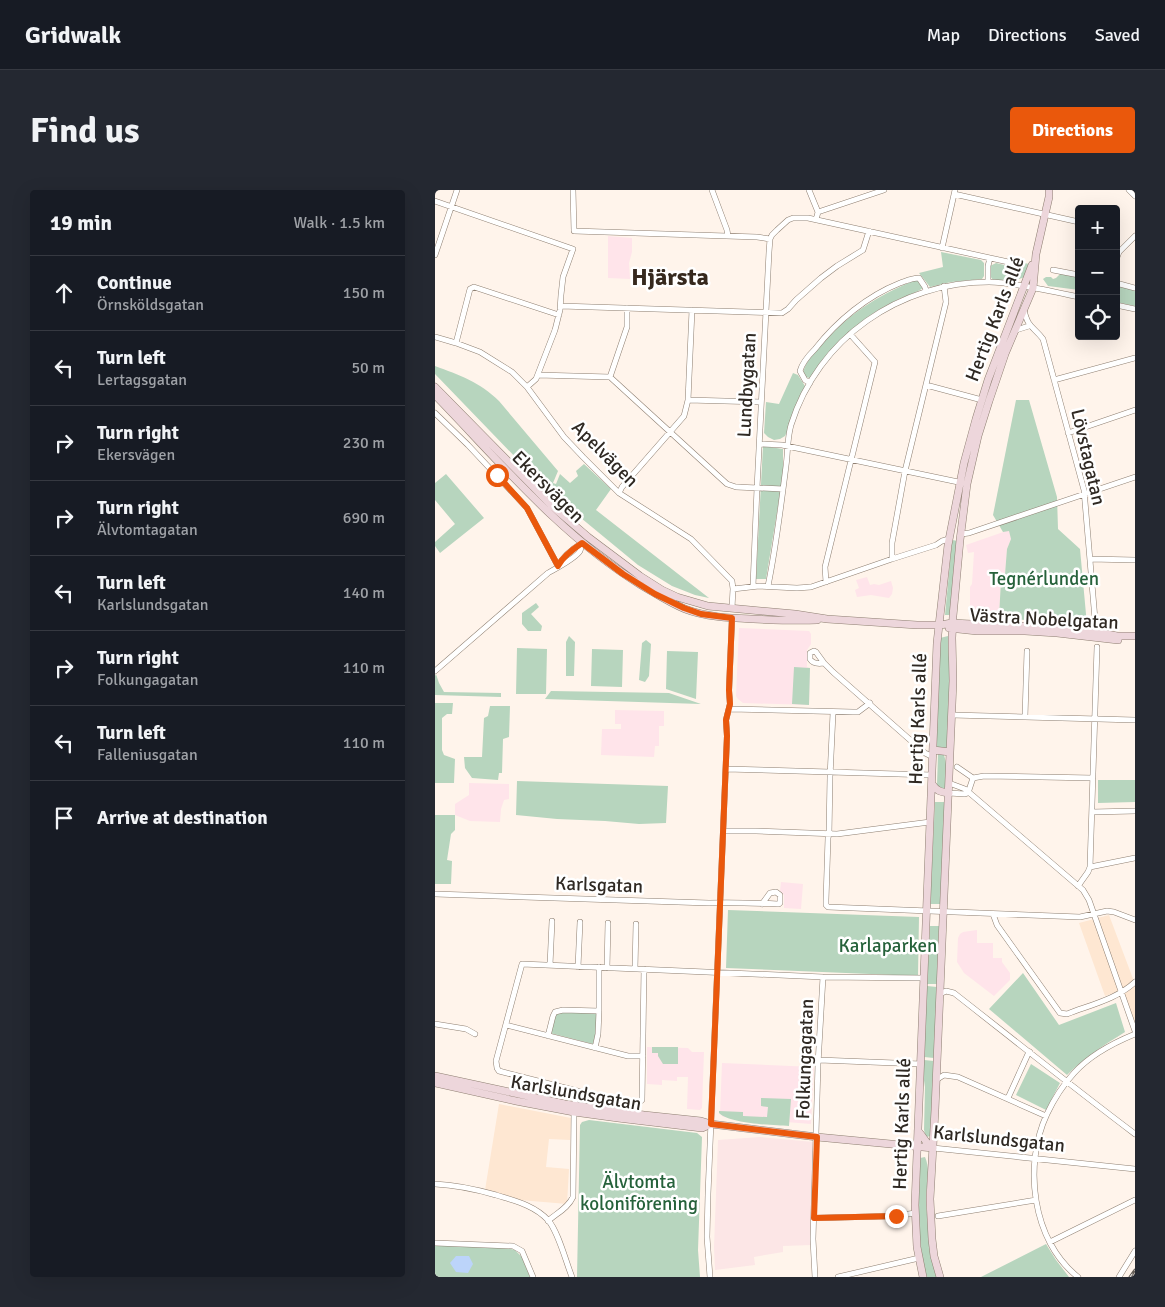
<!DOCTYPE html>
<meta charset="utf-8">
<style>
body{margin:0;font-family:Signika,sans-serif;background:#242831;color:#f1f3f6}
.controls{position:absolute;right:15px;top:15px;display:grid;overflow:hidden;border-radius:5px;box-shadow:0 5px 20px #0002}
.controls button{width:45px;height:45px;display:grid;place-items:center;padding:0;border:0;border-bottom:1px solid #363941;background:#171b24;color:#f1f3f6;font:25px sans-serif}
.stop{position:absolute;width:15px;height:15px;margin:-11px;border:4px solid #ea580c;border-radius:50%;background:#fff}
.stop.end{background:#ea580c;border-color:#fff;box-shadow:0 1px 5px #0008}
.list{margin:0;padding:0;list-style:none}
h2{display:flex;justify-content:space-between;align-items:center;height:65px;margin:0;padding:0 20px;font-size:21px}
h2 small{font-size:16px;font-weight:400;color:#9ea1a6}
.list li{display:grid;grid-template-columns:32px 1fr auto;gap:15px;align-items:center;box-sizing:border-box;height:75px;padding:0 20px;border-top:1px solid #363941}
.list b{display:block;font-size:19px;white-space:nowrap}
.list p{margin:0;font-size:16px;white-space:nowrap;color:#9ea1a6}
.list em{font-size:16px;font-style:normal;color:#9ea1a6}
.icon{flex:none;width:28px;height:28px;fill:none;stroke:currentColor;stroke-width:2;stroke-linecap:round;stroke-linejoin:round}
.map{position:relative;flex:none;width:700px;height:1087px;overflow:hidden;border-radius:5px}
header{display:flex;align-items:center;gap:30px;box-sizing:border-box;height:70px;padding:0 25px;background:#171b24;border-bottom:1px solid #363941}
header strong{font-size:24px}
nav{display:flex;gap:28px;margin-inline-start:auto;font-size:18px}
.intro{display:flex;align-items:center;justify-content:space-between;box-sizing:border-box;height:120px;padding:0 30px}
h1{margin:0;font-size:35px}
.button{padding:12px 22px;border-radius:5px;background:#ea580c;color:#fff;font-size:18px;font-weight:700}
main{display:flex;gap:30px;padding:0 30px}
aside{flex:1;background:#171b24;border-radius:5px;box-shadow:0 5px 20px #0002}
.map>svg:first-child{display:block}
.built{fill:#fee7d2}
.industrial{fill:#fce6e6}
.education{fill:#ffe4ea}
.green{fill:#b7d5be}
.water{fill:#bcd4fa}
.lines{fill:none;stroke-linecap:round;stroke-linejoin:round}
.street-casing{stroke:#8e7f71;stroke-width:6}
.secondary-casing{stroke:#8e7f71;stroke-width:8}
.street{stroke:#fff;stroke-width:5}
.secondary{stroke:#edd6db;stroke-width:7}
.rail-casing{stroke:#665f58;stroke-width:3}
.rail{stroke:#fff;stroke-width:1;stroke-dasharray:4;stroke-linecap:butt}
.route{stroke:#ea580c;stroke-width:6}
.labels{text-anchor:middle;dominant-baseline:central;stroke-width:5;stroke-linejoin:round;paint-order:stroke}
.street-label{font-size:19px;fill:#2f2923;stroke:#fff}
.park-label{font-size:19px;fill:#26623b;stroke:#fff}
.district-label{font-size:24px;font-weight:bold;fill:#36291e;stroke:#fff}
</style>
<header>
<strong>Gridwalk</strong>
<nav><a>Map</a><a>Directions</a><a>Saved</a></nav>
</header>
<div class="intro"><h1>Find us</h1><a class="button">Directions</a></div>
<main>
<aside>
<h2>19 min<small>Walk · 1.5 km</small></h2>
<ul class="list">
<li><svg class="icon" aria-label="ahead" viewBox="0 0 24 24"><path d="M12 20V5M6 11l6-6 6 6"/></svg><div><b>Continue</b><p>Örnsköldsgatan</p></div><em>150 m</em></li>
<li><svg class="icon" aria-label="left" viewBox="0 0 24 24"><path d="M17 20v-9H6M10 6l-5 5 5 5"/></svg><div><b>Turn left</b><p>Lertagsgatan</p></div><em>50 m</em></li>
<li><svg class="icon" aria-label="right" viewBox="0 0 24 24"><path d="M7 20v-9h11M14 6l5 5-5 5"/></svg><div><b>Turn right</b><p>Ekersvägen</p></div><em>230 m</em></li>
<li><svg class="icon" aria-label="right" viewBox="0 0 24 24"><path d="M7 20v-9h11M14 6l5 5-5 5"/></svg><div><b>Turn right</b><p>Älvtomtagatan</p></div><em>690 m</em></li>
<li><svg class="icon" aria-label="left" viewBox="0 0 24 24"><path d="M17 20v-9H6M10 6l-5 5 5 5"/></svg><div><b>Turn left</b><p>Karlslundsgatan</p></div><em>140 m</em></li>
<li><svg class="icon" aria-label="right" viewBox="0 0 24 24"><path d="M7 20v-9h11M14 6l5 5-5 5"/></svg><div><b>Turn right</b><p>Folkungagatan</p></div><em>110 m</em></li>
<li><svg class="icon" aria-label="left" viewBox="0 0 24 24"><path d="M17 20v-9H6M10 6l-5 5 5 5"/></svg><div><b>Turn left</b><p>Falleniusgatan</p></div><em>110 m</em></li>
<li><svg class="icon" aria-label="arrive" viewBox="0 0 24 24"><path d="M6 21V4h12l-3 4 3 4H6"/></svg><div><b>Arrive at destination</b></div></li>
</ul>
</aside>
<div class="map">
<svg width="700" height="1087" viewBox="0 0 700 1087">
<rect width="100%" height="100%" fill="#fff4eb"/>
<path class="built" d="M674,725L700,794V834L688,800L670,806L644,733Z
M64,914L136,928L135,950L114,949L111,977L134,979L132,1014L85,1010L50,1000Z"/>
<path class="industrial" d="M325,947L379,952L377,1055L348,1056V1062L319,1067L320,1075L280,1080L279,1057L283,950Z"/>
<path class="education" d="M173,46L197,48V62L194,73L195,89L173,88Z
M574,340L576,349L572,359L570,384L566,390L564,427L535,426V397L537,394L539,362L533,363L531,355Z
M432,387L435,395L439,394L444,395L456,391L458,398L457,404L454,408L436,405L422,407L420,400L424,398L421,390Z
M304,438L374,441L376,444V454L372,460V477L375,478L374,515L308,513L303,509L301,506Z
M180,520L229,521V536H224V556H220L219,567L166,565L167,539H186V534H180Z
M34,593L74,594V609L69,610L66,619L65,632L35,631L20,625V614L34,605Z
M346,692L368,694L366,719L349,718V705L345,701Z
M542,740V753H558V768H567V772L575,783V790L559,806L529,783L522,772L523,748L525,744L528,742Z
M212,857L253,858L257,862H269L267,918L265,920L252,919L253,887H242V891L227,890V895L212,894Z
M287,873L379,877L376,934L288,927L285,923Z"/>
<path class="green" d="M506,62L546,70L549,73V86L547,89L516,92L495,97L484,83L508,77Z
M580,71L594,74L590,87L581,90H558L555,86V76L561,73L578,77Z
M626,83L644,87V100L613,96L608,89L611,87H616L618,89L621,88Z
M480,90C484,91 488,94 488,98C481,103 473,105 466,108C459,111 452,115 445,119C416,136 395,161 375,188L370,187L368,183C370,173 378,164 385,157C413,124 440,107 480,90Z
M681,96L700,100V116L681,112Z
M0,176C24,185 45,192 64,211L123,281L118,293L121,294L125,284L135,293L143,286L141,281L149,274L176,299L161,320L274,408L260,405L237,396L203,375L112,300L0,184Z
M358,183L363,185L370,196L361,215L352,242L350,246L345,249L339,250L333,247L329,243L331,212L344,214Z
M581,210H594L622,307L623,339L645,359L652,435L623,434L564,427L566,390L570,384L572,359L576,349L574,341L568,342L558,325Z
M328,256L348,259V286L331,389H321Z
M11,284L49,328L5,363L0,356V352L20,334L0,310V293Z
M518,350L522,351L515,425H510L517,351Z
M101,413L104,417L96,424L107,436L106,441H93L87,434V423Z
M134,446L140,452L139,486H131V452Z
M513,446V456L515,480L513,559L501,557L500,556L505,448Z
M211,450L216,454L214,486L210,492L204,490L207,453Z
M82,458L112,459L111,504H81Z
M157,459L188,460L187,497L156,496Z
M232,461L263,462L261,509L231,499Z
M359,477L375,478L374,515L357,514Z
M1,484L4,493L9,502L66,503V507L0,505V486Z
M116,501L234,503L266,514L110,509Z
M0,513H18L17,524H12L7,528V560L9,565L20,569L19,593H0Z
M55,516H75L74,547L68,549L67,583H64L63,590L37,588L30,578L29,567H47L49,528L53,526Z
M508,563C513,573 511,588 511,598L509,599L502,597V595L503,564Z
M663,590H700V612L663,613Z
M82,591L233,596L231,633L204,634L170,631L122,629L81,625Z
M500,612H511L506,714H495Z
M0,625H20V640L16,644L12,670L17,671L16,694H0Z
M293,720L484,727L483,786L291,778Z
M495,736H504L502,794H492Z
M588,783L624,835L681,813L690,842C669,855 649,868 632,885L554,819Z
M492,796L502,797L499,868L489,867Z
M121,823H161V842L158,854L115,843Z
M217,857H243V874H228L223,866V863H217Z
M489,870L499,871L496,946L491,947L489,940L490,897L488,884Z
M596,874L625,893L611,920L581,905Z
M326,908L356,909L354,936C338,935 295,934 284,923V921L308,922V926L332,927L333,917L326,916Z
M154,930L262,943L267,947L263,1060L265,1087H142L145,935L147,932Z
M490,967C496,980 491,996 491,1010C492,1036 497,1061 502,1087H491L487,1066L483,1032L485,970V968Z
M611,1054L621,1070L634,1087H546Z
M0,1055L72,1058L80,1060L87,1067L95,1087H0Z"/>
<path class="water" d="M21,1066H34L38,1074L33,1083L21,1082L15,1073Z"/>
<g class="lines">
<defs>
<path id="street" d="M138,0L139,41L322,47L335,49
M277,0L292,40L293,46
M374,0L383,22
M694,0L700,6
M519,4L644,32
M0,11L138,59L128,87L126,105L125,120L120,140L101,189L92,197
M381,30L383,22L449,0
M507,58L520,0
M0,65L22,0
M681,70L684,62L700,46
M618,80L644,85
M553,92V76L555,68
M681,93L700,98
M681,115L700,119
M126,116L347,123L353,119L361,110L386,88L402,76L428,60L434,41
M589,120C593,138 598,136 608,149L649,300L661,441
M581,140L594,136
M0,147L21,153L45,162L77,182L92,197L129,247L148,267L184,303L256,349L297,391L298,399L297,418
M21,153L35,99L39,97L124,125
M103,185L175,187L292,294L301,297L348,299
M175,187L192,137V118
M619,190L700,168
M375,193L370,190L365,181C367,173 374,165 380,159C402,131 432,106 465,93C471,91 477,88 484,88L490,97L491,101
M491,195L547,210
M253,210L326,212
M0,223L33,255L92,318L123,376
M633,243L700,220
M325,254L347,255L528,293
M184,303L187,297L249,226L253,210L257,120
M526,344L534,343L700,287
M457,369V353L470,281L511,112L509,96
M655,369L700,370
M123,376C128,366 137,359 147,353
M391,392L390,377L440,172L415,144
M318,396L322,298L334,62L335,49L337,45L342,40L353,30L358,28H373L578,73
M333,396C341,357 346,316 351,276C353,262 352,249 356,235C383,148 465,92 554,92C566,92 577,94 588,96C607,99 625,103 644,107
M298,399L324,396L362,398L376,397L457,369L501,355L507,351L514,349
M389,473C383,474 378,474 375,469V463L379,461L381,462L389,473L398,482L490,563L498,567
M0,481L113,383C120,379 141,368 145,361C146,359 146,356 147,353
M295,519L418,522H423L435,513
M398,523L395,587L394,644L393,648L391,710V715L393,717L645,727L672,721L679,722L700,730
M517,525L700,530
M590,527L592,461
M522,577L538,588L549,586L658,588
M291,579L497,585
M514,593L530,599L648,700L654,710L700,841
M514,603L530,604L533,603
M533,603L538,588
M657,622L700,621
M288,641H321L402,644L495,632
M655,677L700,668
M643,696L653,682L655,677L662,457
M0,704L274,713C297,712 320,713 344,714L345,713V705L341,702L335,703L327,714
M558,724L562,735L625,823L632,824C655,815 682,809 700,792
M115,775L117,731
M143,777L145,732
M172,778L173,733
M200,779L201,734
M209,779L207,910L206,911L200,913L174,909L64,881L62,878L61,871L87,774L388,787L489,788
M505,804L511,801L519,803C579,850 639,898 700,944
M164,821V777
M0,834L31,839L40,844
M71,835L193,866H208
M113,846L118,826L120,822L128,820L164,821L163,844L160,858
M384,870L486,874
M501,890L509,885L523,887L611,926
M573,908L593,864L595,862
M140,915L141,901
M498,958L700,979
M0,994C21,995 40,999 61,1005C80,1011 99,1015 113,1030C123,1041 131,1072 137,1087
M503,1026L601,1010
M379,1028L461,1026L480,1023
M113,1031C122,1023 133,1018 138,1007L139,922
M615,1052L700,1010
M0,1053L78,1056L87,1061L98,1087
M275,1087L272,1047L273,1004L292,546L291,530L295,514L294,501L297,428
M380,1087L378,1049L383,874L388,787
M403,1087L484,1068
M643,1087C597,1051 588,975 612,924C619,909 628,895 639,883C655,865 678,853 700,844
M684,1087L700,1061"/>
<path id="secondary" d="M0,197L117,316L153,347L205,386L227,400L242,407L273,416L360,424L392,429L482,435H505L517,433L576,436H592L652,440L682,446H700
M0,205C65,272 126,346 206,395C220,403 235,413 250,419C271,427 294,428 317,429C339,430 360,431 382,430
M514,438L542,441H590L622,443L683,450
M498,560L515,562
M497,594C502,601 505,602 514,603
M0,886L130,914L209,925L266,931L276,934L382,947L498,958
M0,893L81,911L139,922L183,928L267,938L276,934
M483,941C489,947 491,954 498,958
M488,1087L482,1057L480,1015L502,453L513,355L529,273L541,229L553,190L597,75
M505,1087L499,1066L497,1049L495,1009L500,920L518,491L517,448L518,426L525,350L532,294L543,246L554,211L570,164L598,98L601,64L614,7V0"/>
</defs>
<use href="#street" class="street-casing"/>
<use href="#secondary" class="secondary-casing"/>
<use href="#street" class="street"/>
<use href="#secondary" class="secondary"/>
<defs>
<path id="rail" d="M695,1087L700,1080"/>
</defs>
<use href="#rail" class="rail-casing"/>
<use href="#rail" class="rail"/>
</g>
<g class="lines">
<path class="route" d="M62,285L92,318L123,376C128,366 138,359 147,353L188,384L220,404L249,418L266,424L297,428L294,500L295,514L291,530L292,546L276,934L382,947L379,1028L461,1026"/>
</g>
<g class="labels">
<g class="street-label">
<text transform="translate(560 129) rotate(-69)">Hertig Karls allé</text>
<text transform="translate(312 195) rotate(-87)">Lundbygatan</text>
<text transform="translate(170 264) rotate(45)">Apelvägen</text>
<text transform="translate(653 267) rotate(77)">Lövstagatan</text>
<text transform="translate(113 297) rotate(45)">Ekersvägen</text>
<text transform="translate(609 429) rotate(3)">Västra Nobelgatan</text>
<text transform="translate(483 529) rotate(-88)">Hertig Karls allé</text>
<text transform="translate(164 695) rotate(2)">Karlsgatan</text>
<text transform="translate(370 869) rotate(-88)">Folkungagatan</text>
<text transform="translate(141 903) rotate(10)">Karlslundsgatan</text>
<text transform="translate(467 934) rotate(-88)">Hertig Karls allé</text>
<text transform="translate(564 949) rotate(6)">Karlslundsgatan</text>
</g>
<g class="park-label">
<text x="609" y="389">Tegnérlunden</text>
<text x="453" y="756">Karlaparken</text>
<text x="204" y="992">Älvtomta<tspan x="204" dy="22">koloniförening</tspan></text>
</g>
<g class="district-label">
<text x="235" y="87">Hjärsta</text>
</g>
</g>
</svg>
<div class="controls">
<button>+</button>
<button>−</button>
<button><svg class="icon" aria-label="locate" viewBox="0 0 24 24"><circle cx="12" cy="12" r="6"/><path d="M12 2v4M12 18v4M2 12h4M18 12h4"/></svg></button>
</div>
<div class="stop" style="left:62px;top:285px"></div>
<div class="stop end" style="left:461px;top:1026px"></div>
</div>
</main>
